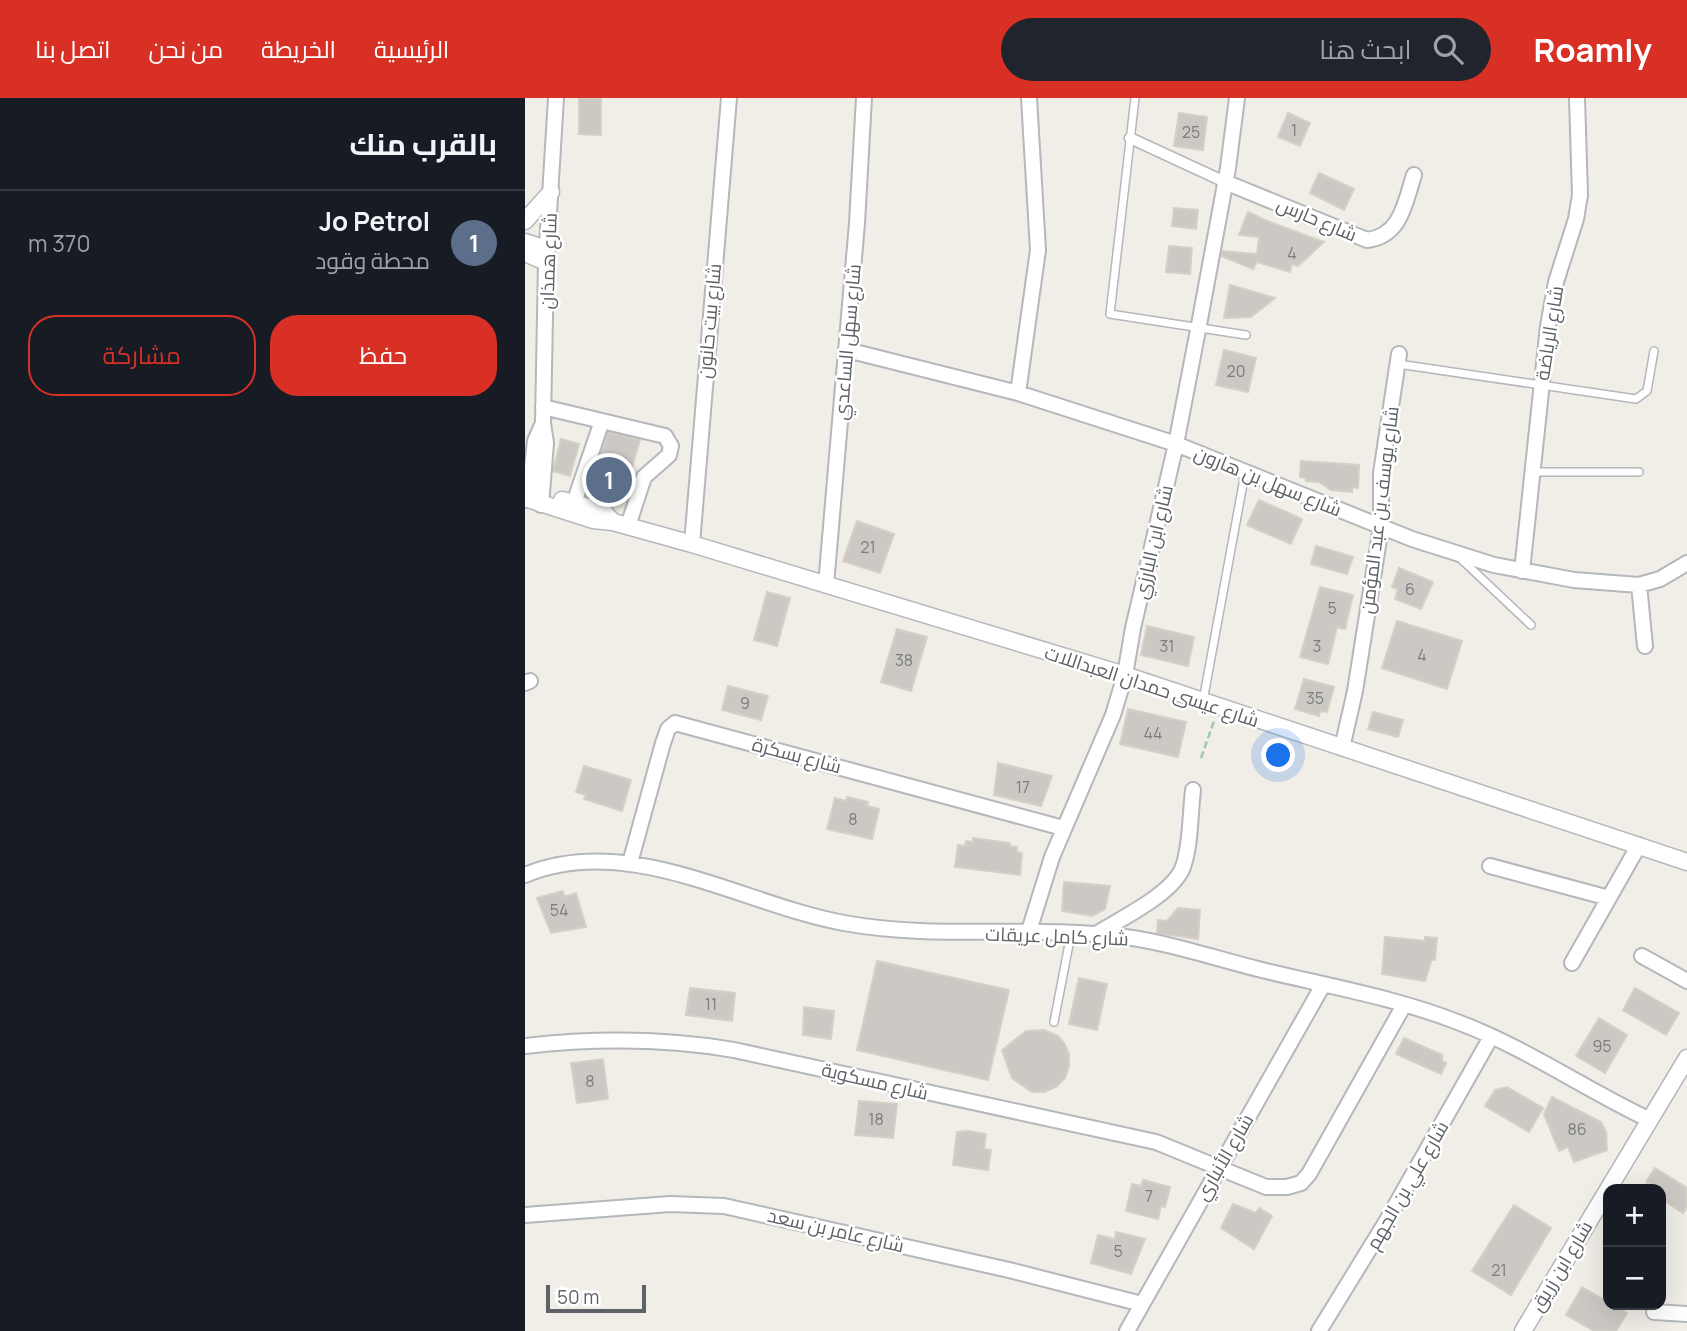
<!DOCTYPE html>
<html lang="ar">
<meta charset="utf-8">
<style>
body{margin:0;font-family:Manrope,Cairo,sans-serif;background:#20242c;color:#f1f3f6;direction:rtl}
.controls{position:absolute;right:21px;bottom:21px;display:grid;overflow:hidden;border-radius:14px;box-shadow:0 7px 28px #0002}
.controls button{width:63px;height:63px;display:grid;place-items:center;padding:0;border:0;border-bottom:2px solid #363941;background:#171b24;color:#f1f3f6;font:35px sans-serif}
.scale{position:absolute;left:21px;bottom:18px;width:100px;box-sizing:border-box;padding-left:7px;border:4px solid #5e6267;border-top:0;font-size:19px;line-height:24px;white-space:nowrap;color:#5e6267;-webkit-text-stroke:5px #fff;paint-order:stroke}
.you{position:absolute;left:754px;top:658px;width:24px;height:24px;margin:-18px;border:5px solid #fff;border-radius:50%;background:#1a73e8;box-shadow:0 0 0 10px #1a73e833}
.badge{display:grid;place-items:center;width:46px;height:46px;border-radius:50%;background:#d93025;color:#fff;font-size:23px;font-weight:700}
.pin{position:absolute;translate:-50% -50%;border:4px solid #fff;box-shadow:0 2px 7px #0006}
.list{margin:0;padding:0;list-style:none}
h2{display:flex;justify-content:space-between;align-items:center;height:91px;margin:0;padding:0 28px;font-size:30px}
h2 small{font-size:23px;font-weight:400;color:#9ea1a6}
.list li{display:grid;grid-template-columns:46px 1fr auto;gap:21px;align-items:center;box-sizing:border-box;height:105px;padding:0 28px;border-top:2px solid #363941}
.list b{display:block;font-size:26px;white-space:nowrap}
.list p{margin:0;font-size:23px;white-space:nowrap;color:#9ea1a6}
.list em{font-size:23px;font-style:normal;color:#9ea1a6}
.actions{display:flex;gap:14px;padding:21px 28px}
.actions a{flex:1;padding:16px 0;border:2px solid #d93025;border-radius:28px;text-align:center;font-size:24px;color:#d93025}
.actions .main{background:#d93025;color:#fff}
.icon{flex:none;width:38px;height:38px;fill:none;stroke:currentColor;stroke-width:2;stroke-linecap:round;stroke-linejoin:round}
.map{position:relative;flex:none;width:1162px;height:1233px;overflow:hidden;direction:ltr}
header{display:flex;align-items:center;gap:42px;box-sizing:border-box;height:98px;padding:0 35px;background:#d93025;color:#fff}
header strong{font-size:33px}
nav{display:flex;gap:38px;margin-inline-start:auto;font-size:24px}
.search{width:490px;height:63px;background:#20242c;display:flex;align-items:center;gap:18px;box-sizing:border-box;padding:0 24px;border-radius:38px;color:#9ea1a6;font-size:26px}
main{display:flex}
aside{flex:1;background:#171b24}
.map>svg:first-child{display:block}
.building{fill:#ccc9c4;stroke:#d5d0c5;stroke-width:2}
.lines{fill:none;stroke-linecap:round;stroke-linejoin:round}
.service-casing{stroke:#b4b7bb;stroke-width:10}
.pedestrian-casing{stroke:#b4b7bb;stroke-width:13}
.minor-casing{stroke:#b4b7bb;stroke-width:18}
.tertiary-casing{stroke:#b4b7bb;stroke-width:19}
.path{stroke:#9dc8ab;stroke-width:2.5;stroke-dasharray:7 3.5;stroke-linecap:butt}
.service{stroke:#fff;stroke-width:7}
.pedestrian{stroke:#fff;stroke-width:10}
.minor{stroke:#fff;stroke-width:14}
.tertiary{stroke:#fff;stroke-width:16}
.labels{text-anchor:middle;dominant-baseline:central;stroke-width:5;stroke-linejoin:round;paint-order:stroke}
.number-label{font-size:16px;fill:#7a7c7e}
.street-label{font-size:19px;fill:#5e6267;stroke:#fff}
</style>
<header>
<strong>Roamly</strong>
<div class="search"><svg class="icon" aria-label="search" viewBox="0 0 24 24"><circle cx="10" cy="10" r="6"/><path d="M15 15l6 6"/></svg>ابحث هنا</div>
<nav><a>الرئيسية</a><a>الخريطة</a><a>من نحن</a><a>اتصل بنا</a></nav>
</header>
<main>
<div class="map">
<svg width="1162" height="1233" viewBox="0 0 1162 1233">
<rect width="100%" height="100%" fill="#f0eee7"/>
<path class="building" d="M54,0H76V37L54,36Z
M654,15L682,19L678,52L649,48Z
M763,15L785,25L775,48L753,39Z
M794,75L829,91L819,112L785,95Z
M649,110L673,112L671,131L647,128Z
M723,114L747,125L799,144L773,168L767,166L765,174L732,164L728,171L696,158L697,153L732,156L734,139L714,137Z
M644,148L667,150L665,176L641,174Z
M705,187L750,200L726,219L699,220Z
M699,252L731,260L723,294L691,287Z
M83,334L115,342L99,396L66,386Z
M36,341L54,346L45,378L28,373Z
M776,363L834,367L833,390L827,389V394L806,392L794,384L781,383V380L775,379Z
M734,402L777,421L766,446L722,427Z
M332,423L369,436L355,475L318,463Z
M791,448L828,459L822,476L786,466Z
M874,470L908,484L896,511L870,501L873,491L867,489Z
M795,489L828,497L820,531L812,529L803,566L775,559Z
M242,494L265,500L252,548L229,542Z
M872,523L937,543L922,591L857,570Z
M622,528L669,539L663,568L616,557Z
M372,531L402,539L386,593L356,584Z
M779,581L809,589L802,614L795,613L794,618L770,611Z
M203,588L243,598L236,622L197,612Z
M603,611L661,624L653,659L595,646Z
M848,614L878,622L873,639L843,631Z
M473,665L527,678L516,708L469,697Z
M59,668L106,682L97,713L59,701L61,697L51,694Z
M322,699L343,704L342,708L354,711L347,741L302,731L310,700L321,703Z
M448,740L485,745V748L492,749V754L497,755L495,777L430,769L433,747L440,748L441,743L448,744Z
M539,784L585,788L580,811L567,818L537,813Z
M38,793L39,799L51,795L61,829L26,835L12,800Z
M653,810L675,812L673,841L632,835L633,822L642,823Z
M860,839L900,843V839L912,840L910,862L907,861L900,883L857,876Z
M352,863L484,892L463,982L332,952Z
M554,880L582,886L572,932L544,926Z
M165,890L210,895L207,923L161,917Z
M1110,890L1154,915L1141,937L1098,912Z
M279,909L309,913L306,941L278,937Z
M1074,920L1102,937L1080,975L1051,958Z
M519,932L533,938L539,945L544,956V968L540,980L531,989L519,994H507L487,980L477,952L501,933Z
M879,940L917,957V963L921,965L916,976L871,956Z
M78,961L83,1001L52,1005L46,965Z
M982,989L1018,1010L1004,1034L960,1008L970,992Z
M1027,999L1076,1024L1081,1034L1082,1052L1049,1064L1043,1049L1034,1053L1019,1016Z
M334,1003L372,1006L368,1040L330,1037Z
M443,1033L461,1036L459,1051L466,1052L463,1072L428,1067L432,1034Z
M1130,1070L1162,1090V1109L1158,1115L1138,1102L1140,1099L1136,1096V1091L1121,1084Z
M618,1082L645,1089L640,1109L636,1108L633,1121L601,1113L607,1086L616,1088Z
M708,1106L731,1115L734,1110L747,1118L729,1151L696,1130Z
M989,1107L1026,1130L986,1197L947,1173Z
M591,1134L620,1141L606,1176L566,1165L573,1137L590,1141Z
M1057,1189L1102,1215L1091,1233H1069L1041,1217Z"/>
<g class="lines">
<defs>
<path id="service" d="M610,0L585,216L721,237
M873,266L1111,301L1122,293L1129,253
M1008,374H1114
M935,460L1006,527
M678,603L720,375
M529,924L546,836"/>
<path id="pedestrian" d="M605,40L700,84"/>
<path id="minor" d="M700,84L842,142C876,138 880,105 889,77
M322,252L493,295L651,346L887,441L969,467L1049,482L1114,487L1135,481L1162,465
M493,295L513,152L504,0
M18,309L140,338L146,348L144,357L119,379L103,428
M3,402L10,343L18,325
M49,405L77,323
M16,407L21,345L18,325L21,164L31,0
M167,446L204,0
M997,473L1023,228L1031,184L1051,121L1055,97L1052,0
M301,487L332,125L339,0
M1114,487L1120,548
M0,585L5,583
M817,650L830,593L856,429V375L874,256
M105,765L138,645L143,631L150,625L538,730
M965,768L1084,800
M0,777C105,734 216,806 319,825C412,842 507,827 600,839C646,845 692,861 737,872C803,888 872,900 935,925C1001,950 1060,991 1123,1021
M504,833L527,759L588,617L600,577L608,530L651,346L673,232L703,70L712,0
M571,836C595,821 648,796 658,769C666,746 665,716 668,692
M1117,858L1162,883
M1047,865L1114,747
M0,948C71,940 138,940 209,952L631,1044L741,1089H762L776,1085L784,1076L879,907
M0,1117L145,1106L199,1108L484,1172L617,1206
M1129,1214L1162,1216
M602,1233L798,887
M794,1233L861,1124L966,939"/>
<path id="tertiary" d="M0,123L26,94
M0,144L22,151
M0,155L21,164
M0,400L68,422L88,424L167,446L600,577L1162,764
M37,402L78,413L88,424
M998,1233L1162,960"/>
</defs>
<use href="#service" class="service-casing"/>
<use href="#pedestrian" class="pedestrian-casing"/>
<use href="#minor" class="minor-casing"/>
<use href="#tertiary" class="tertiary-casing"/>
<path class="path" d="M676,660L689,623"/>
<use href="#service" class="service"/>
<use href="#pedestrian" class="pedestrian"/>
<use href="#minor" class="minor"/>
<use href="#tertiary" class="tertiary"/>
</g>
<g class="labels">
<g class="number-label">
<text x="769" y="32">1</text>
<text x="666" y="34">25</text>
<text x="767" y="155">4</text>
<text x="711" y="273">20</text>
<text x="343" y="449">21</text>
<text x="885" y="491">6</text>
<text x="807" y="510">5</text>
<text x="642" y="548">31</text>
<text x="792" y="548">3</text>
<text x="897" y="557">4</text>
<text x="379" y="562">38</text>
<text x="790" y="600">35</text>
<text x="220" y="605">9</text>
<text x="628" y="635">44</text>
<text x="498" y="689">17</text>
<text x="328" y="721">8</text>
<text x="34" y="812">54</text>
<text x="186" y="906">11</text>
<text x="1077" y="948">95</text>
<text x="65" y="983">8</text>
<text x="351" y="1021">18</text>
<text x="1052" y="1031">86</text>
<text x="624" y="1098">7</text>
<text x="593" y="1153">5</text>
<text x="974" y="1172">21</text>
</g>
<g class="street-label">
<text transform="translate(792 121) rotate(23)">شارع حارس</text>
<text transform="translate(23 163) rotate(-88)">شارع همذان</text>
<text transform="translate(184 223) rotate(-85)">شارع بيت حانون</text>
<text transform="translate(1024 235) rotate(-81)">شارع الرياضة</text>
<text transform="translate(322 244) rotate(-85)">شارع سهل الساعدي</text>
<text transform="translate(743 383) rotate(22)">شارع سهل بن هارون</text>
<text transform="translate(854 412) rotate(-83)">شارع يوسف بن عبد المؤمن</text>
<text transform="translate(628 444) rotate(-77)">شارع ابن البارزي</text>
<text transform="translate(627 588) rotate(18)">شارع عيسى حمدان العبداللات</text>
<text transform="translate(272 657) rotate(15)">شارع بسكرة</text>
<text transform="translate(532 838) rotate(2)">شارع كامل عريقات</text>
<text transform="translate(350 983) rotate(13)">شارع مسكوية</text>
<text transform="translate(699 1059) rotate(-60)">شارع الأنباري</text>
<text transform="translate(882 1087) rotate(-60)">شارع علي بن الجهم</text>
<text transform="translate(311 1132) rotate(13)">شارع عامر بن سعد</text>
<text transform="translate(1036 1168) rotate(-59)">شارع ابن زريق</text>
</g>
</g>
</svg>
<div class="controls">
<button>+</button>
<button>−</button>
</div>
<div class="scale">50 m</div>
<div class="you"></div>
<div class="pin badge" style="left:84px;top:382px;background:#5c6f8a">1</div>
</div>
<aside>
<h2>بالقرب منك<small></small></h2>
<ul class="list">
<li><span class="badge" style="background:#5c6f8a">1</span><div><b>Jo Petrol</b><p>محطة وقود</p></div><em>370 m</em></li>
</ul>
<div class="actions"><a class="main">حفظ</a><a>مشاركة</a></div>
</aside>
</main>
